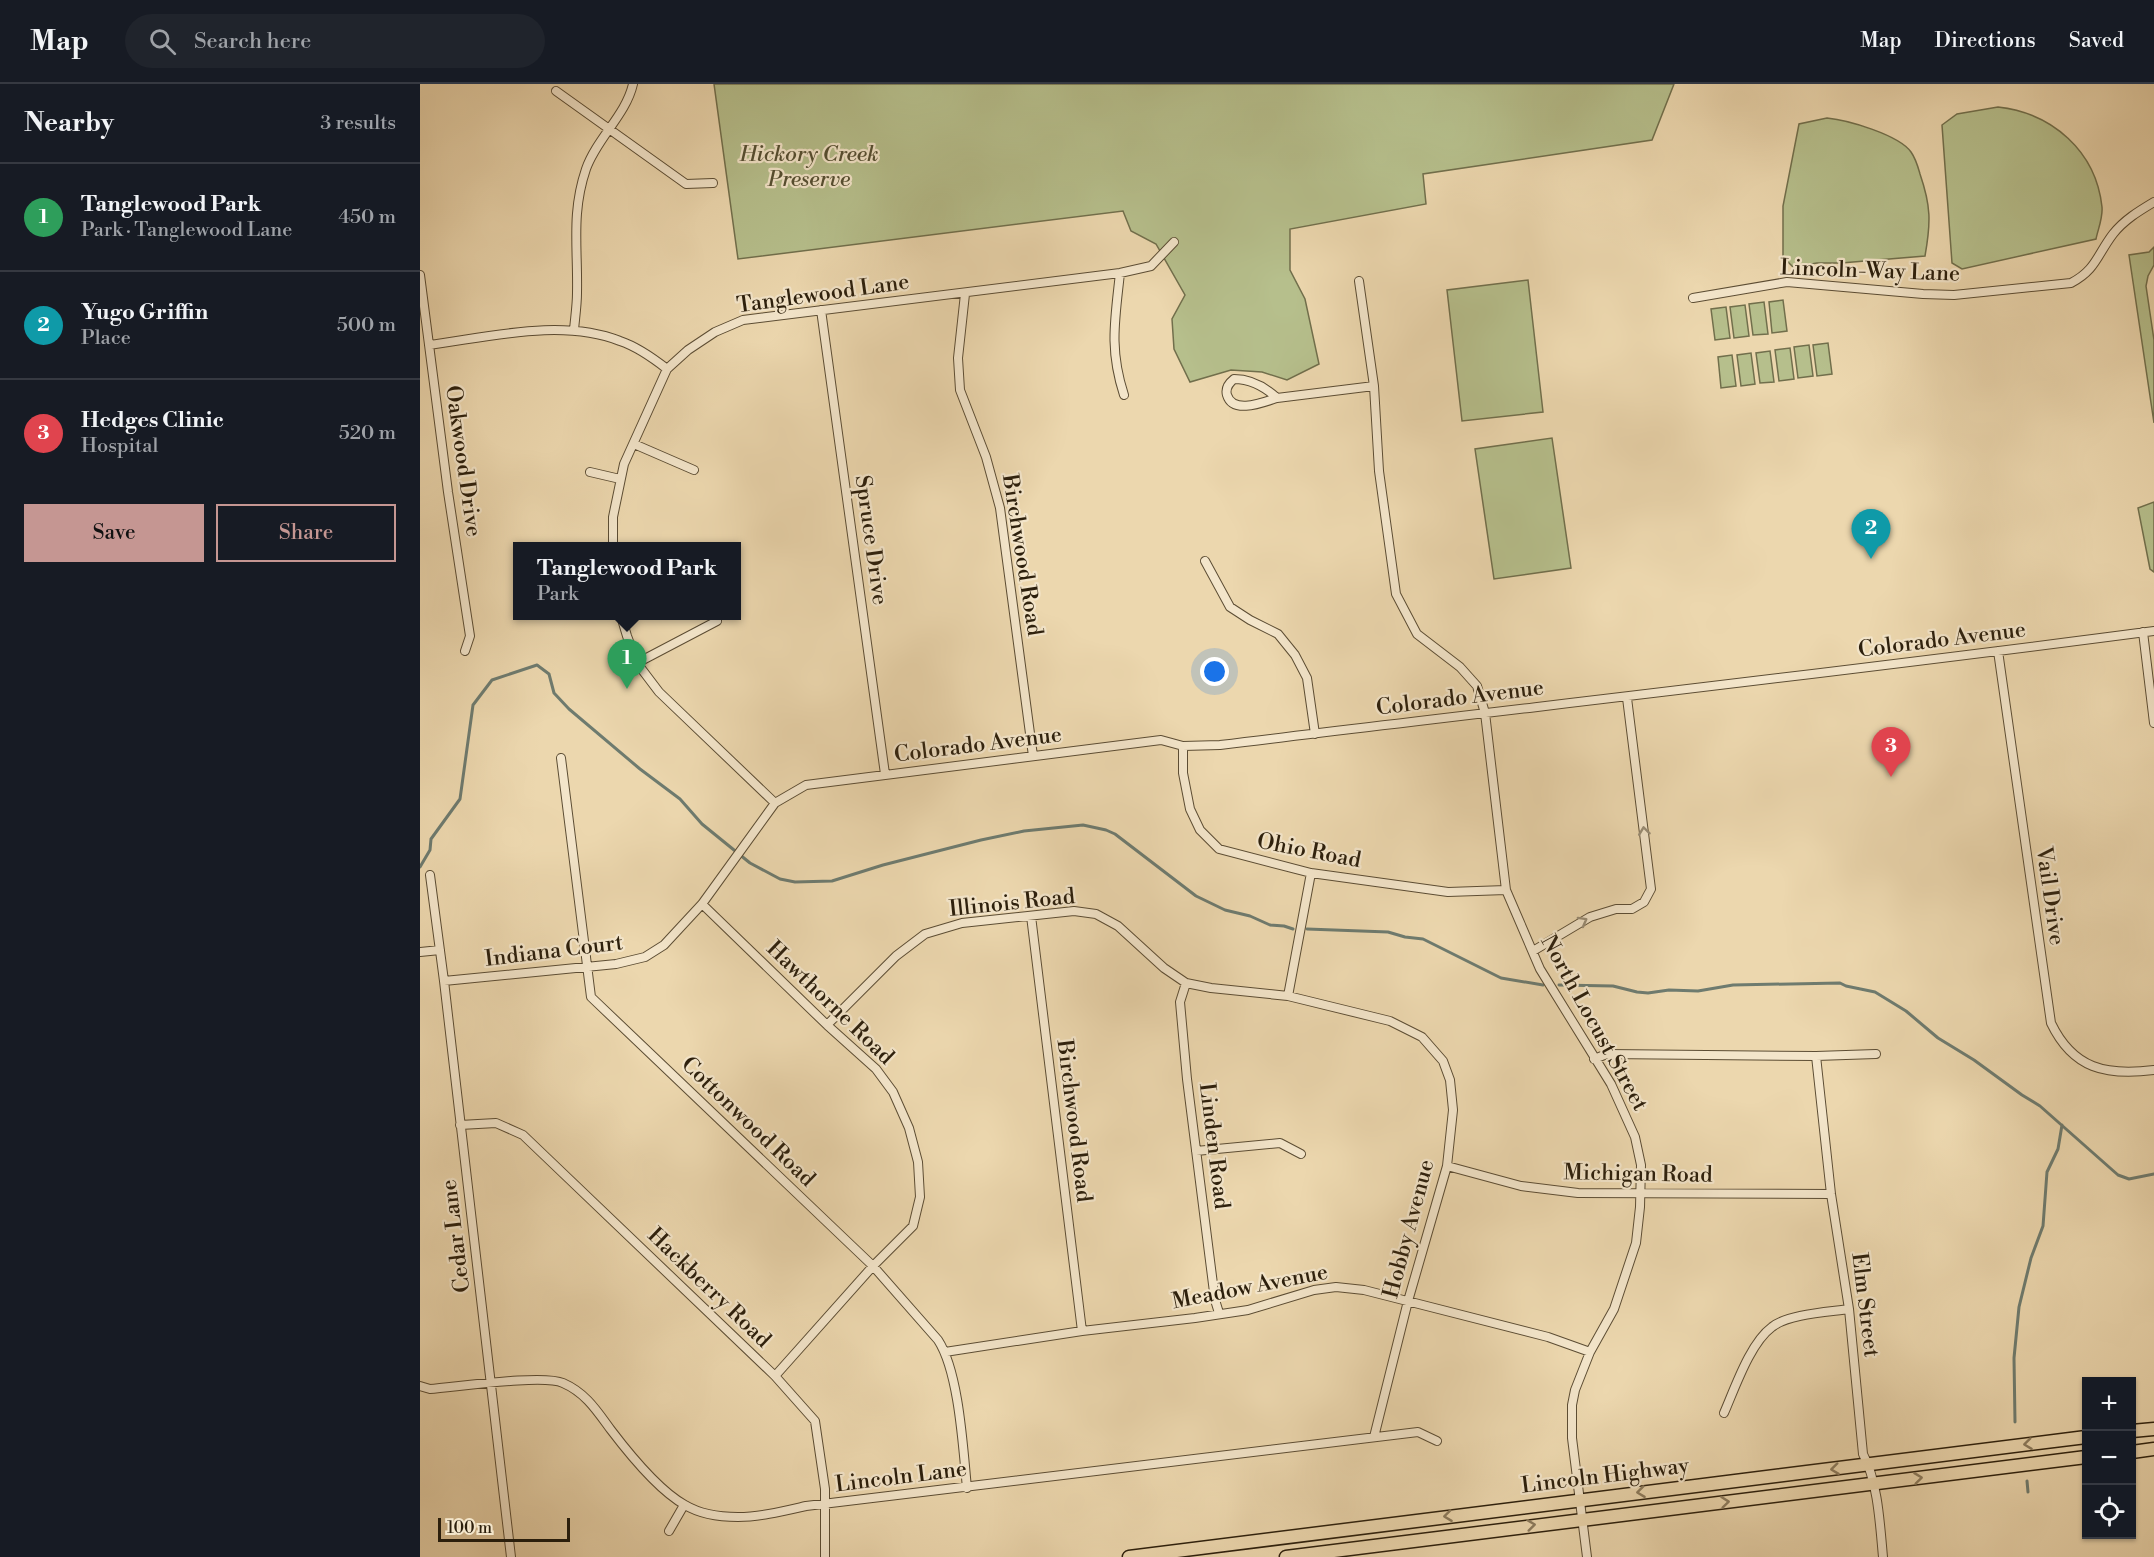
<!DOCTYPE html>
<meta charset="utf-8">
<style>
body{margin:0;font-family:"Libre Bodoni",serif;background:#20242c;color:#f1f3f6}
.controls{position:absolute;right:18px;bottom:18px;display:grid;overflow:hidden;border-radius:0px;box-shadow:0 2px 4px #0004}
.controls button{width:54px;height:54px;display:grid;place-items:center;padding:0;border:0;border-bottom:2px solid #363941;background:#171b24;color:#f1f3f6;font:30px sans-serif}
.scale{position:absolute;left:18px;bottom:15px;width:132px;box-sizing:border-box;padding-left:6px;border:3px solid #2c1f0c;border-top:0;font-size:16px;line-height:21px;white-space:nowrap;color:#2c1f0c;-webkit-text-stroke:4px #f3e5ca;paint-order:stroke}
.you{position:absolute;left:795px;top:588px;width:21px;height:21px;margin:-15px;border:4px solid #fff;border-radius:50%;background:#1a73e8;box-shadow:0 0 0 9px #1a73e833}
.badge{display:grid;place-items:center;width:39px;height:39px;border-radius:50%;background:#c59692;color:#fff;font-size:20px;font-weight:700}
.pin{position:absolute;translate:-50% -50px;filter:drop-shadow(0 2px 3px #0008)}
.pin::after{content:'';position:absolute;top:32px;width:21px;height:18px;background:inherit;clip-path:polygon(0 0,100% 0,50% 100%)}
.popup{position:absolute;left:93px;top:458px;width:228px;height:78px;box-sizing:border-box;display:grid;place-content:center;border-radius:0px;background:#171b24;filter:drop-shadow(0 2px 4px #0005);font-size:20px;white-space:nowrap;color:#9ea1a6}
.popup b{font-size:22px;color:#f1f3f6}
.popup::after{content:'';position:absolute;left:50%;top:100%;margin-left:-12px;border:12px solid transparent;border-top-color:#171b24}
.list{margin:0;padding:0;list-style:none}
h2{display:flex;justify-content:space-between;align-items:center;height:78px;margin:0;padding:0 24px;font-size:26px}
h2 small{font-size:20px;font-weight:400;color:#9ea1a6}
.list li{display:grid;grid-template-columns:39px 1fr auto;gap:18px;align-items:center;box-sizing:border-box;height:108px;padding:0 24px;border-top:2px solid #363941}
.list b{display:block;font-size:22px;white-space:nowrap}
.list p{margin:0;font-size:20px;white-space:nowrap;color:#9ea1a6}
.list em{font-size:20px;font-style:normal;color:#9ea1a6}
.actions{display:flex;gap:12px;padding:18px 24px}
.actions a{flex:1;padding:14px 0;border:2px solid #c59692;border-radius:0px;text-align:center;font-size:21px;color:#c59692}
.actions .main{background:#c59692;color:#111}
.icon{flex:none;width:33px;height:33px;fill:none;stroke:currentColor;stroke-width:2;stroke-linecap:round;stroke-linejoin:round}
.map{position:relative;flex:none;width:1734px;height:1473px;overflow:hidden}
header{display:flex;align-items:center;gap:36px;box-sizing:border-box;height:84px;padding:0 30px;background:#171b24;border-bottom:2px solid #363941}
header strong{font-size:28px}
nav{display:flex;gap:33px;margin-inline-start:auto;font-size:21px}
.search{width:420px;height:54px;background:#20242c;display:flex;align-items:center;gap:15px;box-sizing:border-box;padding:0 21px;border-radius:33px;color:#9ea1a6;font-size:22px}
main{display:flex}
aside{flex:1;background:#171b24}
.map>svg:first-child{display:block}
.green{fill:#b6bf8c;stroke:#716f4c;stroke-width:1.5}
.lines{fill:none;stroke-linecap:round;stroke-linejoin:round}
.stream{stroke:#6e7b6f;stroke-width:3}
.minor-casing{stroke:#5c4d34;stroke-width:10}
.primary-casing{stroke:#2c1f0c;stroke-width:15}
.minor{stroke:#f3e5ca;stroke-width:8}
.primary{stroke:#ecd7ae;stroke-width:12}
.oneway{stroke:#998c74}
.oneway2{stroke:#8c7b5d}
.labels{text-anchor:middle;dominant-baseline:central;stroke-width:4.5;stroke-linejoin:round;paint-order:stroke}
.park-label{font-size:22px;font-style:italic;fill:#554f32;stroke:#f3e5ca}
.street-label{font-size:22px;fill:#2c1f0c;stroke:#f3e5ca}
</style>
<header>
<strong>Map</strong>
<div class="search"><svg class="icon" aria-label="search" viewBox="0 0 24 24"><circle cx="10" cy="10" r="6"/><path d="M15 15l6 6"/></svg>Search here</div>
<nav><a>Map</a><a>Directions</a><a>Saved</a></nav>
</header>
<main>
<aside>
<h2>Nearby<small>3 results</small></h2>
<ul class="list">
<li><span class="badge" style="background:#2e9e5b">1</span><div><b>Tanglewood Park</b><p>Park · Tanglewood Lane</p></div><em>450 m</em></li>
<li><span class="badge" style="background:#0f9aa8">2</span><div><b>Yugo Griffin</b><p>Place</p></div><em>500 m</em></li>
<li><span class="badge" style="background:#e0444e">3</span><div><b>Hedges Clinic</b><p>Hospital</p></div><em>520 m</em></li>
</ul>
<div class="actions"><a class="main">Save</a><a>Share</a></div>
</aside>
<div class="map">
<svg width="1734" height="1473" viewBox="0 0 1734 1473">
<rect width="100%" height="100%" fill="#ecd7ae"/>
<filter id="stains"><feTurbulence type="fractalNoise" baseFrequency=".00333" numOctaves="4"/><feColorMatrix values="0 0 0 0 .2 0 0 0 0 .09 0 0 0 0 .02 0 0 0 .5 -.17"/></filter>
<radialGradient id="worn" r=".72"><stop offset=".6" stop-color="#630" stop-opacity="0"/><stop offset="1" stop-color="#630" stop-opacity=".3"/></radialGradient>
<path class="green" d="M294,0H1254L1232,56L1003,90L1006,120L870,145V186L885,215L899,280L867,296L842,288L811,286L770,298L754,265L752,235L765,211L736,160L711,147L703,127L318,175Z
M1578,23C1632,29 1676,67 1682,123C1683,134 1678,145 1676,155L1542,185L1532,179L1522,41L1537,30Z
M1407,34C1428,36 1479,51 1491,68C1496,75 1498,83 1500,90C1511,122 1511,138 1505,172L1421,179H1397L1373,183L1363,173V122L1379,40Z
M1734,163V181L1728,192L1726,202L1734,256V339L1709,171L1729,168Z
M1108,196L1123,328L1042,337L1027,206Z
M1363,216L1367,247L1352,249L1349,218Z
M1344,218L1348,250L1333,251L1329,220Z
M1325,221L1329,252L1314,254L1310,223Z
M1306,223L1310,254L1295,256L1291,225Z
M1408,259L1412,290L1397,292L1393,261Z
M1389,261L1393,292L1378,294L1374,263Z
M1370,264L1374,295L1359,297L1355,266Z
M1350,267L1354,298L1340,299L1336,269Z
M1331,269L1335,300L1321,302L1317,271Z
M1312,271L1316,302L1301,304L1298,273Z
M1132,354L1151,484L1074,495L1055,365Z
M1734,418V488L1730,485L1718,424Z"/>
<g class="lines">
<path class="stream" d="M0,783L10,766L11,755L40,715L53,621L72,596L117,581L129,590L134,609L149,625L220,685L260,715L282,740L330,779L360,795L375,798L412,797L463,781L561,756L604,747L663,741L686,746L695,750L776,812L805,826L830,832L850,841L864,842L873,845
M887,845L968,848L985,853L1003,855L1081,894L1123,901
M1139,901L1193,902L1217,908L1228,909L1249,906L1278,907L1313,901L1420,899L1426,902L1455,908L1486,927L1518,954L1554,976L1602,1011L1620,1022L1698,1091L1709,1095L1734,1090
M1595,1338L1594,1274L1599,1223L1611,1174L1623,1142L1627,1088L1638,1065L1642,1041
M1607,1397L1608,1408"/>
<defs>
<path id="minor" d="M136,7L266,100L293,99
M700,189C695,236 689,265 704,311
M0,191L28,408L50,552L45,567
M939,197L954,302L959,387L976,510L997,550L1040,583L1057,602L1065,629L1086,806L1120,885L1191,1000L1215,1053L1221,1081L1220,1123L1216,1159L1194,1225L1170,1268L1155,1306L1152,1321V1354L1167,1473
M545,210L538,274L540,306L566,373L580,424L613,672
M1273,214L1367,198L1503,210L1534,211L1651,199C1676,186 1677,171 1693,150C1704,136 1719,127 1734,118
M401,226L465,690
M154,246C155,234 157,221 157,209C158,164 151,129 166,85C177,54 206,31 213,0
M9,261C70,253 142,234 200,257C218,263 233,274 247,285
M857,314C844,318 813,331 807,311C805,304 809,299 814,295C831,295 845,303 857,314L954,302
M214,360L274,386
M170,388L200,395
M193,462V433L204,380L247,285L268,266L295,248L323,236L700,189L731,182L754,158
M785,477L810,523L830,536L858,550L875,571L887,594L895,650
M201,532L207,552L217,579L239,608L355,719
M1723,548L1734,639
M1578,567L1631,939C1653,985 1686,992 1734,986
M217,579L297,537
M763,662V689L770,725L780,746L799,765L891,789L1028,808L1086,806
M141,674L171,913L453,1182L518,1256C539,1288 543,1364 547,1404
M10,791L24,897L91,1473
M282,820L407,941L456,985L473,1008L489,1044L498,1078L500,1113L493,1142L453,1182L355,1292
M611,832L662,1247
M1113,867L1170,833L1196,825H1212L1224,818L1231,805L1207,614
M0,868L20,866
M24,897L196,880L225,873L244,861L282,820L355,719L386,701L741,656L763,662L800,661C1111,623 1423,588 1734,547
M766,899L760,918L767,995L795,1216L799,1229
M868,912L891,789
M407,941L476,872L505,850L542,839L654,827L676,830L698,842L744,884L766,899L791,904L868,912L970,937L1002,953L1023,977L1030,996L1033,1026L1027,1082L988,1217L954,1353
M1396,972L1411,1110L1429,1225L1443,1370C1458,1398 1460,1441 1463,1473
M1174,975L1187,970L1396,972L1456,970
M40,1041L76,1039L103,1051L355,1292L395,1337L405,1405V1473
M776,1067L860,1059L881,1070
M1027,1082L1101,1102L1158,1109L1411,1110
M525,1268L662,1247L775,1234L828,1226L894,1206L916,1203L944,1206L1128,1253L1170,1268
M0,1302L10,1305C37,1303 123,1290 143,1299C166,1309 177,1327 191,1346C210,1371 238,1406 265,1421C280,1430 300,1433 318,1433C340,1433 364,1427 386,1422L998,1348L1017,1357
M1304,1329C1315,1304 1330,1259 1352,1243C1368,1230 1409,1228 1429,1225
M249,1447L264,1421"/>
<path id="primary" d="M1712,1347L1734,1345
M1712,1368L1734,1365
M709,1473L1666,1353
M866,1473L1666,1373"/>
</defs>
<use href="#minor" class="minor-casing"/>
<use href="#primary" class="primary-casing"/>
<use href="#minor" class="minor"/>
<use href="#primary" class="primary"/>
</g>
<defs><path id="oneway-chevron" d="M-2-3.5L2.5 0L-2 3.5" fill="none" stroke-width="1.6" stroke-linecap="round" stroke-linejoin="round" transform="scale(1.5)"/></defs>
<g class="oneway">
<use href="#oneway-chevron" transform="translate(1224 747) rotate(-97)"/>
<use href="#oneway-chevron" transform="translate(1163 837) rotate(-29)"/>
</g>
<g class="oneway2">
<use href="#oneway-chevron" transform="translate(1608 1360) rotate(173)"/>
<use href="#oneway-chevron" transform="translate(1415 1385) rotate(173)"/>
<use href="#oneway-chevron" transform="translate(1498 1394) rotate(-7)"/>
<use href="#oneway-chevron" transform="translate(1221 1408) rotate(173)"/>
<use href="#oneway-chevron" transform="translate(1305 1418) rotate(-6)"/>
<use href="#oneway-chevron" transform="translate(1028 1432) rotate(173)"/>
<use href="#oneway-chevron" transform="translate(1111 1441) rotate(-7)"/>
</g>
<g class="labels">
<g class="park-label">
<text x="389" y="70">Hickory Creek<tspan x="389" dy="25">Preserve</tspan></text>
</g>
<g class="street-label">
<text transform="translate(1450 187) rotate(2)">Lincoln-Way Lane</text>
<text transform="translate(403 210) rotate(-8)">Tanglewood Lane</text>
<text transform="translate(43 377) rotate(82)">Oakwood Drive</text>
<text transform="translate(451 456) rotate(82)">Spruce Drive</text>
<text transform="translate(602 471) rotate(81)">Birchwood Road</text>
<text transform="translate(1522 556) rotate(-7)">Colorado Avenue</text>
<text transform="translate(1040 614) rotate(-7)">Colorado Avenue</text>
<text transform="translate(558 661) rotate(-7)">Colorado Avenue</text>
<text transform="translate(889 767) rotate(11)">Ohio Road</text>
<text transform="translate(1630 812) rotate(82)">Vail Drive</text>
<text transform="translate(592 819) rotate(-6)">Illinois Road</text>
<text transform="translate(134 867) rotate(-7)">Indiana Court</text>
<text transform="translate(410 919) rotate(44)">Hawthorne Road</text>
<text transform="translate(1174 939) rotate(61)">North Locust Street</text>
<text transform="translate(654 1037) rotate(83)">Birchwood Road</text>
<text transform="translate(328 1038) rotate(44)">Cottonwood Road</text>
<text transform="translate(794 1062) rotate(83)">Linden Road</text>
<text transform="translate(1218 1090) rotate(1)">Michigan Road</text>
<text transform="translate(989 1145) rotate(-75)">Hobby Avenue</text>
<text transform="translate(36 1152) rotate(-97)">Cedar Lane</text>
<text transform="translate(830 1203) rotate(-11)">Meadow Avenue</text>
<text transform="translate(289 1204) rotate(44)">Hackberry Road</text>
<text transform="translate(1445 1221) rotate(83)">Elm Street</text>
<text transform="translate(1185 1392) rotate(-7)">Lincoln Highway</text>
<text transform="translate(481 1393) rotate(-7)">Lincoln Lane</text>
</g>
</g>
<rect width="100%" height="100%" filter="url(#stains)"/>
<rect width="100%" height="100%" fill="url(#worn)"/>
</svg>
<div class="controls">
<button>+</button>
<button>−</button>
<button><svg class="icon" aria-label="locate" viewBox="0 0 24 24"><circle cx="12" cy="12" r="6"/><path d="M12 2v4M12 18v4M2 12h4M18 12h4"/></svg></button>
</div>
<div class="scale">100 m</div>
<div class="you"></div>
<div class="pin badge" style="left:207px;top:605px;background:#2e9e5b">1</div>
<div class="popup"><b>Tanglewood Park</b>Park</div>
<div class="pin badge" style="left:1451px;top:475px;background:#0f9aa8">2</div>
<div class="pin badge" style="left:1471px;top:693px;background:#e0444e">3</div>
</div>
</main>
